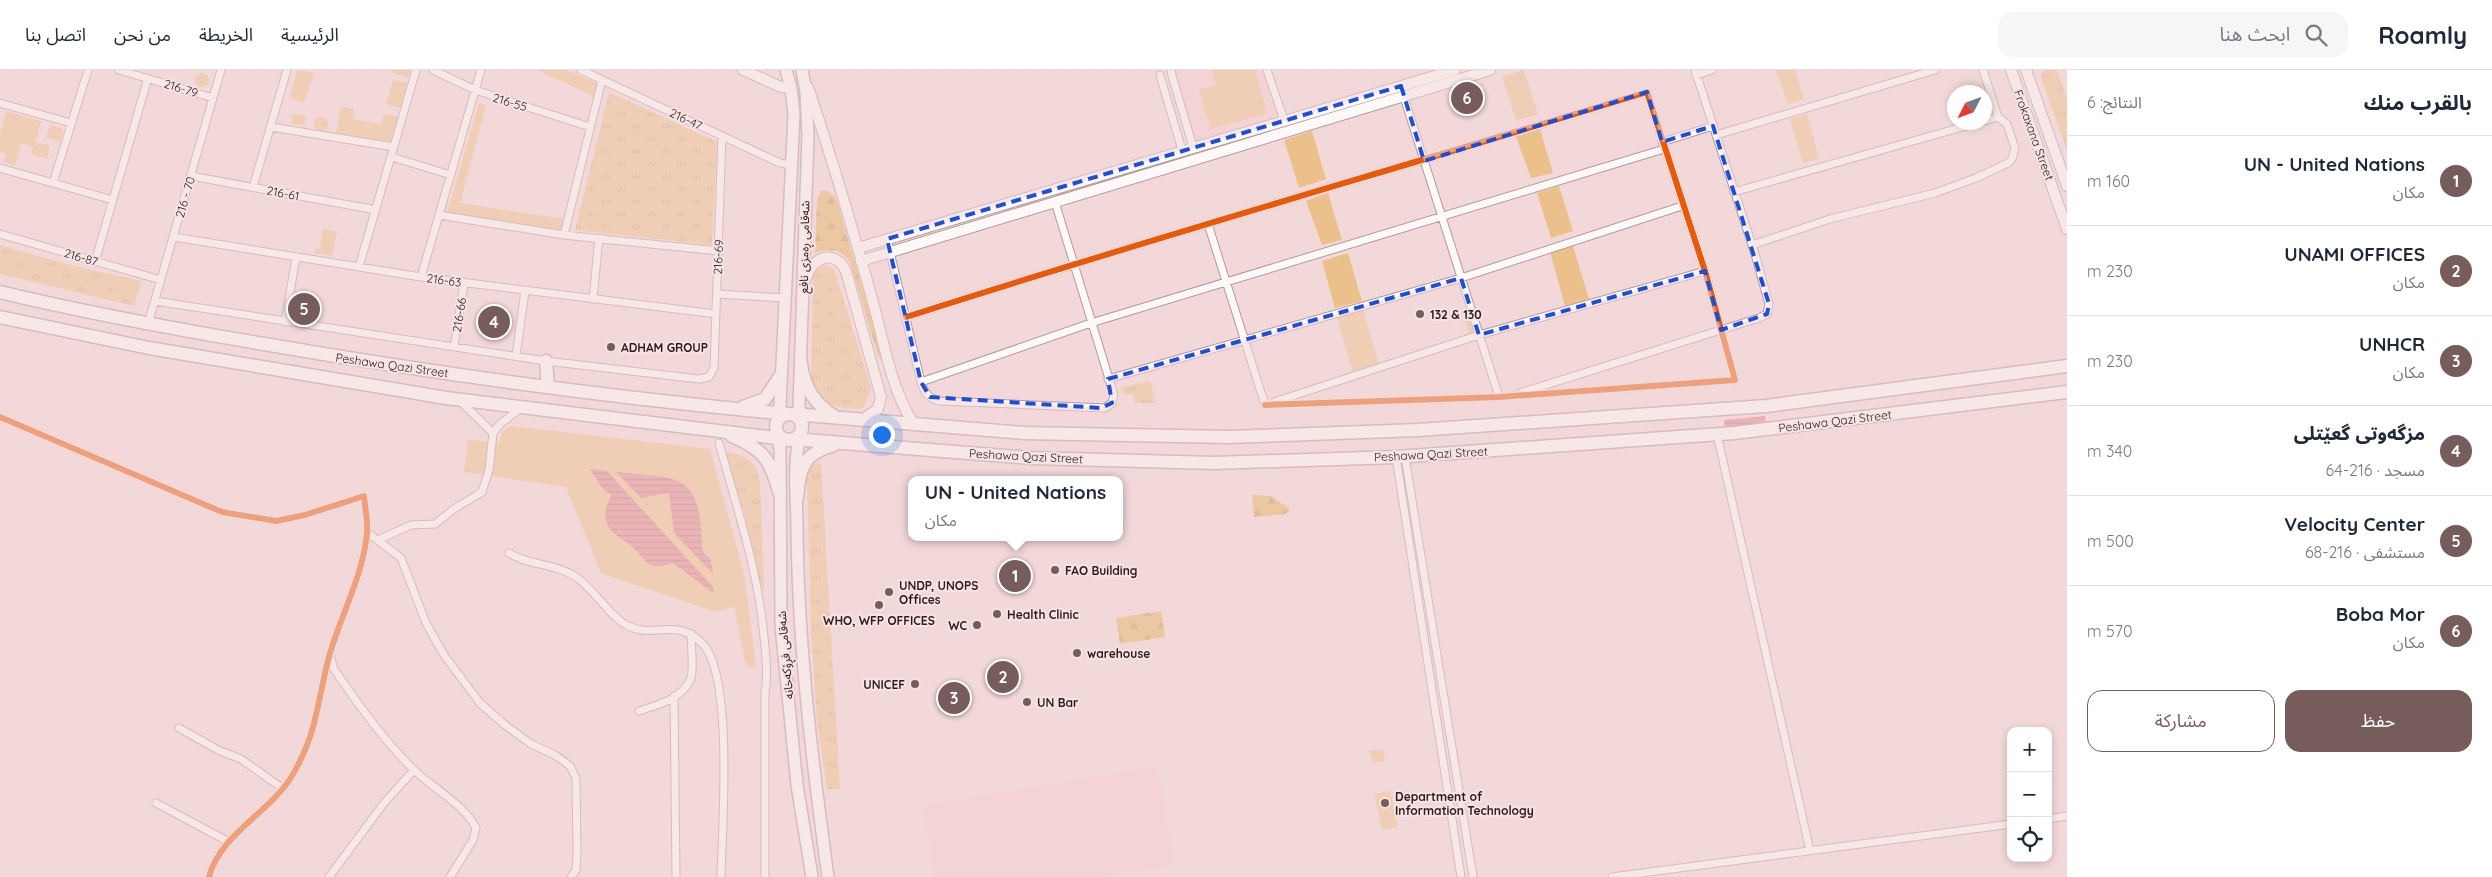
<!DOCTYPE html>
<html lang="ar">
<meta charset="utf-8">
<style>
body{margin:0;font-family:Quicksand,"Noto Sans Arabic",sans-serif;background:#f6f6f7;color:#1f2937;direction:rtl}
.controls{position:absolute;right:15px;bottom:15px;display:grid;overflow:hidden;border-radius:10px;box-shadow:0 2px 8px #0003}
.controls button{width:45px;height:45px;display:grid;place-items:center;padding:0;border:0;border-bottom:1px solid #e0e1e3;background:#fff;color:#1f2937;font:25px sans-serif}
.compass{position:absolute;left:1947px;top:15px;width:45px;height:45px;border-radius:50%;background:#fff;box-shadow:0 2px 8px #0003;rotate:228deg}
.you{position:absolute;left:881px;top:364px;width:18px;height:18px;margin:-12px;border:4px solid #fff;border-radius:50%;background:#1a73e8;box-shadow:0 0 0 8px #1a73e833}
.badge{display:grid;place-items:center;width:32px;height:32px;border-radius:50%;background:#775c5c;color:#fff;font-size:16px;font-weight:700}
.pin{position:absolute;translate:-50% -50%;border:2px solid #fff;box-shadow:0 1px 5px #0006}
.popup{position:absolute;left:908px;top:406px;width:215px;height:65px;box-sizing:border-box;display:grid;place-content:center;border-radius:10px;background:#fff;filter:drop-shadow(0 1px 4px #0005);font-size:16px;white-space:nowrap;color:#747a83}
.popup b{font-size:19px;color:#1f2937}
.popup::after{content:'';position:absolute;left:50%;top:100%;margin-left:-10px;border:10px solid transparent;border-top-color:#fff}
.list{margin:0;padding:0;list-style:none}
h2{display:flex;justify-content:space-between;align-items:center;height:65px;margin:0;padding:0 20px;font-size:21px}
h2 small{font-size:16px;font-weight:400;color:#747a83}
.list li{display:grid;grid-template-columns:32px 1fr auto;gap:15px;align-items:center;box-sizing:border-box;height:90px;padding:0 20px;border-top:1px solid #e0e1e3}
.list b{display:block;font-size:19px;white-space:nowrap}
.list p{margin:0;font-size:16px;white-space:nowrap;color:#747a83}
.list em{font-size:16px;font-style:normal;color:#747a83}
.actions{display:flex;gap:10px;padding:15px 20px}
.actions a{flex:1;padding:11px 0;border:1px solid #775c5c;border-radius:15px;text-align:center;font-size:18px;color:#775c5c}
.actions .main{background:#775c5c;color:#fff}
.icon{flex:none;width:28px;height:28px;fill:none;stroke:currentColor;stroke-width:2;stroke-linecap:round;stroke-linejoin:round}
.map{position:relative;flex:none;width:2067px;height:807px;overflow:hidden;direction:ltr}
header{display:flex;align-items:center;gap:30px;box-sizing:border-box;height:70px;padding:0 25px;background:#fff;border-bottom:1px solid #e0e1e3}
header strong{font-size:24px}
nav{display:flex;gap:28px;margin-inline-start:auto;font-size:18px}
.search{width:350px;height:45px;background:#f6f6f7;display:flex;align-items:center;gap:12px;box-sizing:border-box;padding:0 18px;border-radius:15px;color:#747a83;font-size:19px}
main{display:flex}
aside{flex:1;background:#fff}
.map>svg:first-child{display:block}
.built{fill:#f5cdce}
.green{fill:#ecc08a}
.forest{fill:url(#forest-firs)}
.park{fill:url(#park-tufts)}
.water{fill:url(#water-rules)}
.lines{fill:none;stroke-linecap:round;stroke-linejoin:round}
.street-casing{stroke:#b39a9b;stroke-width:9}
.secondary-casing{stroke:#b39a9b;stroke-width:12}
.primary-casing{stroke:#b39a9b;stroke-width:14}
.highway-casing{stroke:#b39a9b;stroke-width:15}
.street{stroke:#fdf9f9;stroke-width:7}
.secondary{stroke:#fdf9f9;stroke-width:10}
.primary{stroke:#fdf9f9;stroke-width:11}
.highway{stroke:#fdf9f9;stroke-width:12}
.cycleway-casing{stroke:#f4e4e4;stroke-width:9}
.cycleway{stroke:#e8590c;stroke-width:6}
.marked{fill:none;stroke:#1d4ed8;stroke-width:4;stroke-dasharray:10 6;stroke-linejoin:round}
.poi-dot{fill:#775c5c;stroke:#f4e4e4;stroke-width:2}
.labels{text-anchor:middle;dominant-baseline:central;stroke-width:4;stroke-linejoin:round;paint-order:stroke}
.street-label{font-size:12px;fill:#35191a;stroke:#f4e4e4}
.poi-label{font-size:12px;font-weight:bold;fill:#35191a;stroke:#f4e4e4;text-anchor:start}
</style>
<header>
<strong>Roamly</strong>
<div class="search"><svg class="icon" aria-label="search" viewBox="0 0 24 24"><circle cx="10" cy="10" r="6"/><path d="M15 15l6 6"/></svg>ابحث هنا</div>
<nav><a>الرئيسية</a><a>الخريطة</a><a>من نحن</a><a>اتصل بنا</a></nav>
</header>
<main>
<aside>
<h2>بالقرب منك<small>النتائج: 6</small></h2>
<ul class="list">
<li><span class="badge">1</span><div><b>UN - United Nations</b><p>مكان</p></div><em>160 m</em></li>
<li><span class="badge">2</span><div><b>UNAMI OFFICES</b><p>مكان</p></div><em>230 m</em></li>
<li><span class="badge">3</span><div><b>UNHCR</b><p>مكان</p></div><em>230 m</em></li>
<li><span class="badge">4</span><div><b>مزگەوتی گعێتلی</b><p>مسجد · 216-64</p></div><em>340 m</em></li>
<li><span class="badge">5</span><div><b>Velocity Center</b><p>مستشفى · 216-68</p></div><em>500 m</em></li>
<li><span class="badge">6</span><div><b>Boba Mor</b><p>مكان</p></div><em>570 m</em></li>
</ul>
<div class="actions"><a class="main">حفظ</a><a>مشاركة</a></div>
</aside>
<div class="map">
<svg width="2067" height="807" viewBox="0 0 2067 807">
<defs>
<pattern id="forest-firs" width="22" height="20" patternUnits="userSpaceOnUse" patternTransform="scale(1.25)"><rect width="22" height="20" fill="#e3b361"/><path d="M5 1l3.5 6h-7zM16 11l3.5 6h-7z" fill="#c39954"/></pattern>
<pattern id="park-tufts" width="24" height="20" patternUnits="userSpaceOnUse" patternTransform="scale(1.25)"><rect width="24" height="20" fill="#ecc08a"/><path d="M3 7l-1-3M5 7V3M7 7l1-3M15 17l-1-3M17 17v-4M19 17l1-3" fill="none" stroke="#cba476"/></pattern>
<pattern id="water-rules" width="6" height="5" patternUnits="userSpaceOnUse" patternTransform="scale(1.25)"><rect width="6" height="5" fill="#e1868d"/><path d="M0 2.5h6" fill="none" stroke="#b76d72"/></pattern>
</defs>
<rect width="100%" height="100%" fill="#f2d8d8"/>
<path class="built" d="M1157,0H1269L1284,50L1193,77L1171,2L1159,5Z
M1158,696L1174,795L1105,807H934L923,735Z"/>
<path class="green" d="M298,0L314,3L304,33L289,28Z
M392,0H411L408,8L392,2Z
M537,0H567L598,14L593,26Z
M1211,0H1257V2L1252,4H1256L1267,43L1211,59L1199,20L1216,15Z
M1524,0L1538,45L1516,50L1502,7Z
M1776,0H1795L1804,29L1788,34Z
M195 10a7 7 0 1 1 14 0a7 7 0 1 1-14 0Z
M393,10L407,13L400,38L386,34Z
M479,33L486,35L460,133L564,149L560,160L447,143Z
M341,36L354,39L353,49L381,54L384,44L399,47L392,72L336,64Z
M6,41L41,51L35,72L50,76L47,89L31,84L33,77L21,73L15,96L4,92L7,84L0,82V64Z
M292,44L306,45L305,55L291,54Z
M1807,44L1819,89L1803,93L1790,49Z
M314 54a7 7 0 1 1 14 0a7 7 0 1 1-14 0Z
M50,55L63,59L60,72L46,67Z
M1540,59L1553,103L1531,108L1515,64Z
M1312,61L1326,109L1299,118L1284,70Z
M1559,116L1573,161L1551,168L1537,123Z
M1328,123L1342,170L1322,175L1306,131Z
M323,159L337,162L332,186L315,183L316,178L320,179Z
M1573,176L1589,229L1565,236L1550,182Z
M1348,183L1362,231L1335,238L1322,191Z
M1362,237L1380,298L1354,306L1336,245Z
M1467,239L1476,266L1450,274L1449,271L1469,265L1462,241Z
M511,356L710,379L744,503L756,596L751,598L745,592L734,537L716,542L601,503L566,417L464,402L468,370L500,372L501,363Z
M1383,679L1385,691L1373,693L1369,681Z
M1390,721L1398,757L1382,760L1374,724Z"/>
<path class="forest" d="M821,121H827L836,128L886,298L877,283L850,192C841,179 829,178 815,183L817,129Z
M1252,425L1271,426L1290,439L1286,444L1254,447Z
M1161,541L1165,567L1120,574L1116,548Z"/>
<path class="park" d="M2044,0H2057L2067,29V81L2040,4Z
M609,22L717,72L712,175L575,160Z
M0,175L66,194L141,211L134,236L0,204Z
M824,195L834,199L871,318L864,338C842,341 824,335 811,318L813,202Z
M1150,311L1156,333H1135L1133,324H1124L1120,318Z
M724,382C745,384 755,389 760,411L764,520L759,518L745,444L729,403Z
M821,393L840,719H827L817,650L811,562L807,409L809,399L813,394Z"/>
<path class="water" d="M1765,346L1766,353L1725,358L1724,350Z
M590,399L607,401L714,518L713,523L673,493C667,495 661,497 654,496C646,494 642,487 637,481C625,468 606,465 605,444C605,438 609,431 611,425L602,418Z
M616,402C683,409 700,402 702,478L704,483L711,490L713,504L674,463L669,423L641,428Z"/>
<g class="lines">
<defs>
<path id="street" d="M119,0L213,28
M433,0L475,20L590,57
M581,0L780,93L791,95
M1267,0L1284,50
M1171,2L1193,77
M1160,5L1182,80
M1696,5L1712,0
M1403,24L1499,327
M0,33L71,53
M1984,51L1998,47
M271,57L394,77
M1716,65L1935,0
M1662,72L1713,56
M392,87L451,105
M0,98L113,130
M191,106L376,140
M53,113L88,0
M253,117L287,0
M1734,122L1980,52
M439,145L564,165L718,181
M1208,154L1265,335
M0,164L161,210
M564,165L602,10
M174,167L421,207L716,244
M887,169L921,312C924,322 928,328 939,331L1105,338L1112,333L1114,325L1055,132
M1752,175L1830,149L1935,123L1976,108L2008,93L2012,89L2015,78L2007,54L1998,47L1983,0
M95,192L148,8
M359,197L416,0
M421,207L481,0
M717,224L785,228
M593,229L599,168
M155,231L546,291L699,309L709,307L714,298L722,66
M906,247C1152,168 1400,98 1647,22L1705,201L1735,310L1499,327L1265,335
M285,252L296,187
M148,254L221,0
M454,277L464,213
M516,286L525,221
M1108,309L1461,208L1682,136
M921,312L1091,253L1664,79
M1520,323L1759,248L1767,244L1769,234L1755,184L1695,0
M460,331L493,363
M1274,332L1479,265L1705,201
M0,347L222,442L276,451L305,445L364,426C365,438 368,451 367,463C363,505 342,543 330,583C317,630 318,665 290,709C267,744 220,765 209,807
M1717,364L1810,781
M719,373C737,439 758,499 764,567C766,587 768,605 765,624V807
M1396,387L1461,807
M1405,387L1473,807
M367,462L401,488L426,553L444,585L480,633L505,655L531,674L555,685L570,696L576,708L577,783L576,800L571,807
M380,469L411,455L435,454L454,439L482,422L489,400L493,363L501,353L520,339
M509,483C529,496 555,493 576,507C592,517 612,549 628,556C655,569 676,547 702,573C734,604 722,760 721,807
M330,586L334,599C358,634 382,668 412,698C432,718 464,734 476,758L473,770L450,807
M674,626L676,807
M639,641C657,635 683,629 691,608C694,598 691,575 691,564
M179,658L220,681L241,689L282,718
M156,733L229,772
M2048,749L2067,746
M329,807L384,733L414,700
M1612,807L2011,754"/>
<path id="secondary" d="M743,0L781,17L791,18
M2011,0L2067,159
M2026,0L2067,116
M808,17C832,88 853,160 873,232C884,272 891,320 914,354
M858,178L1455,0
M861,191L1490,0
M806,209C811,187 835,178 846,201L881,327L878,339L862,350"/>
<path id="primary" d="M802,0L806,22L808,65L799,336L802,355
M777,353L780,336L794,44L791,18L786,0
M777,362L780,379L781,556L797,715L812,807
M801,363C792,392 797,427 797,457C798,575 812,690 828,807"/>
<path id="highway" d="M0,222C87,243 175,259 264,274C438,304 613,328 789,344
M0,247L149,278L446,328L785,369
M546,291L548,317
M801,293C804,318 814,333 835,347
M743,337L765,329L781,305
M776 357a13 13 0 1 1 26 0a13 13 0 1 1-26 0Z
M793,344L1024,363L1229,367L1418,360L1766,336L2067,296
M732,366C765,380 770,390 780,424
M793,369L1031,388L1214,393L1396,387L1734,363L2067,322
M797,428C800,398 802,384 834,375"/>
</defs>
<use href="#street" class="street-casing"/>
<use href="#secondary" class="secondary-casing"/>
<use href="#primary" class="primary-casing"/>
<use href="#highway" class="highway-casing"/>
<use href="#street" class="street"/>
<use href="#secondary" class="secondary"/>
<use href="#primary" class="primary"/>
<use href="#highway" class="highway"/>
<defs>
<path id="cycleway" d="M906,247C1152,168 1400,98 1647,22L1705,201L1735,310L1499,327L1265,335
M0,347L222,442L276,451L305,445L364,426C365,438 368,451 367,463C363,505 342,543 330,583C317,630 318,665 290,709C267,744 220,765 209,807"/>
</defs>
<use href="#cycleway" class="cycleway-casing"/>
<use href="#cycleway" class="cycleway"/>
</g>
<path d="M0 0H2067V807H0ZM1401,16L1424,91L1647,22L1662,72L1713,56L1769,234L1767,244L1721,260L1705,201L1479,265L1461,208L1108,309L1112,333L1101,338L930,327L921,312L887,169Z" fill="#f2d8d8" fill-opacity=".55" fill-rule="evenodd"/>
<path class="marked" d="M1401,16L1424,91L1647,22L1662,72L1713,56L1769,234L1767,244L1721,260L1705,201L1479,265L1461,208L1108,309L1112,333L1101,338L930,327L921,312L887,169Z"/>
<g class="poi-dot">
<circle cx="1420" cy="244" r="5"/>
<circle cx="611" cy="277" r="5"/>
<circle cx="1055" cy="500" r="5"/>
<circle cx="889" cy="522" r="5"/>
<circle cx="879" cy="535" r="5"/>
<circle cx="997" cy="544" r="5"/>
<circle cx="977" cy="555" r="5"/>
<circle cx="1077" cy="583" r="5"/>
<circle cx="915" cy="614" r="5"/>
<circle cx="1027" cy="632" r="5"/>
<circle cx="1385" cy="733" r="5"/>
</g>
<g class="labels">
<g class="street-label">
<text transform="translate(181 18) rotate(17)">216-79</text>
<text transform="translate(510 32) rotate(17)">216-55</text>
<text transform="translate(686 49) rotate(25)">216-47</text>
<text transform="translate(2034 65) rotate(70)">Frokaxana Street</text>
<text transform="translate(283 123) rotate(11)">216-61</text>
<text transform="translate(185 127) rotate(-74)">216 - 70</text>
<text transform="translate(804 177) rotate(-89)">شەقامی ڕەمزی نافع</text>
<text transform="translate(81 187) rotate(16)">216-87</text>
<text transform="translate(718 187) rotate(-88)">216-69</text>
<text transform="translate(444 210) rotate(8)">216-63</text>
<text transform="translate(459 245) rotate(-81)">216-66</text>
<text transform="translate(392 295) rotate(8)">Peshawa Qazi Street</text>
<text transform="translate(1835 351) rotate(-7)">Peshawa Qazi Street</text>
<text transform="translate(1431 384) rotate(-3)">Peshawa Qazi Street</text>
<text transform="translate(1026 386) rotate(3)">Peshawa Qazi Street</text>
<text transform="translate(785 585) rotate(-95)">شەقامی فڕۆکەخانە</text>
</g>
<g class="poi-label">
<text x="1430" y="244">132 &amp; 130</text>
<text x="621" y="277">ADHAM GROUP</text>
<text x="1065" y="500">FAO Building</text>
<text x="899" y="515">UNDP, UNOPS<tspan x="899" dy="14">Offices</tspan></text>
<text x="1007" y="544">Health Clinic</text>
<text x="879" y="550" text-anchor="middle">WHO, WFP OFFICES</text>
<text x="967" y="555" text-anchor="end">WC</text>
<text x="1087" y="583">warehouse</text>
<text x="905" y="614" text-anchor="end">UNICEF</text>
<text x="1037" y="632">UN Bar</text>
<text x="1395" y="726">Department of<tspan x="1395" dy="14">Information Technology</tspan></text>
</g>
</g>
</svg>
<div class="controls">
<button>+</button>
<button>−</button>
<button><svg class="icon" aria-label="locate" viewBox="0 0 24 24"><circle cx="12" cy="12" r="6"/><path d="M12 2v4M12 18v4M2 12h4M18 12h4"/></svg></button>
</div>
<svg class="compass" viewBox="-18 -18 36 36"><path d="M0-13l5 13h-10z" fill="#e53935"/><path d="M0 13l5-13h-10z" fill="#747a83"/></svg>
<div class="you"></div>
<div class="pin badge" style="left:1015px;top:506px">1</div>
<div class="popup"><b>UN - United Nations</b>مكان</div>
<div class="pin badge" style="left:1003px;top:607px">2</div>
<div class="pin badge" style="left:954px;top:628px">3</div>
<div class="pin badge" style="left:494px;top:252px">4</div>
<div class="pin badge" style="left:304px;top:239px">5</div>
<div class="pin badge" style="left:1467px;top:28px">6</div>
</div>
</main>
